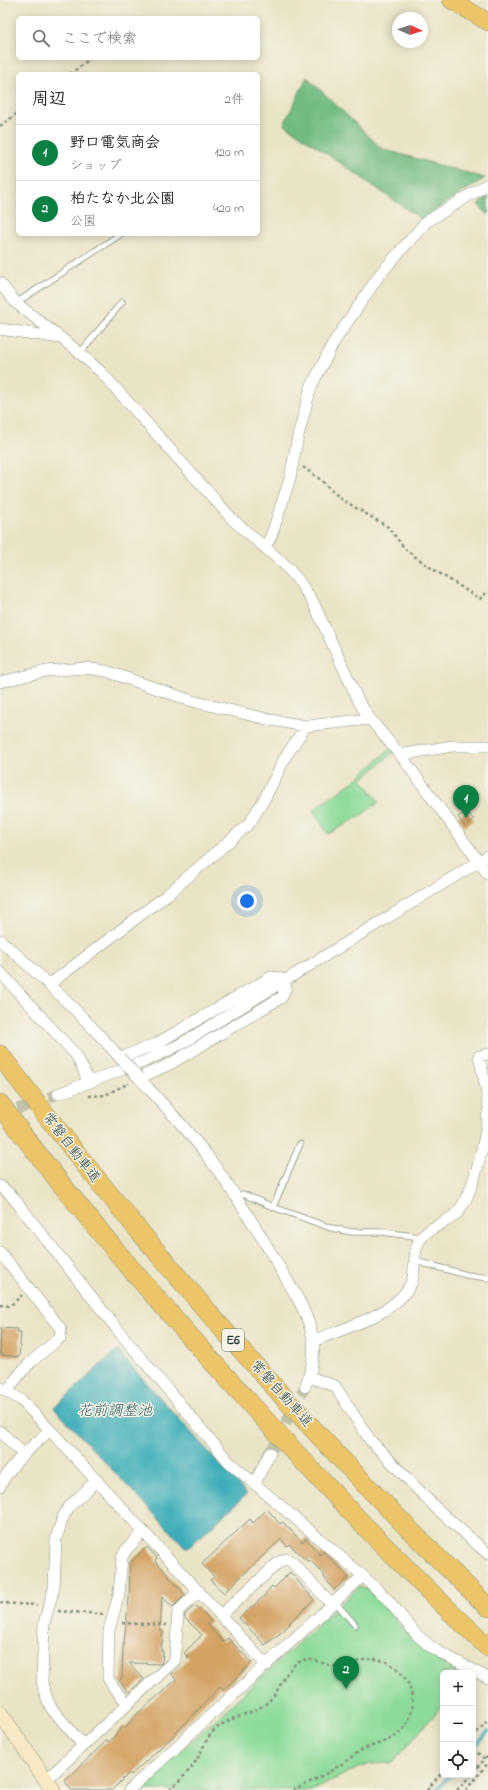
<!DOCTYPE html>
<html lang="ja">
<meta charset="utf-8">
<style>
body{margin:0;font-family:"Indie Flower","Klee One",sans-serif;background:#f6f6f6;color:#222}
.controls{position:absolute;right:12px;bottom:12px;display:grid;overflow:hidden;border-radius:6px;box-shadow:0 2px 10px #0003}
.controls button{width:36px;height:36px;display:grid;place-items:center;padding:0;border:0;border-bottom:1px solid #e0e0e0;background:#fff;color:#222;font:20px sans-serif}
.compass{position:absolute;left:392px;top:12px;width:36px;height:36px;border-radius:50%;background:#fff;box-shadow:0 2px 10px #0003;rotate:93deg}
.you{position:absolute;left:247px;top:901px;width:14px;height:14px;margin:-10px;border:3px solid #fff;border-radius:50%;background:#1a73e8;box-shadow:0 0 0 6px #1a73e833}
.badge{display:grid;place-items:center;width:26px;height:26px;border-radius:50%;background:#0b8043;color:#fff;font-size:13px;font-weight:700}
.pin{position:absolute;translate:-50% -33px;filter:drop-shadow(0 1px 2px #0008)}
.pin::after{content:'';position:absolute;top:21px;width:14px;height:12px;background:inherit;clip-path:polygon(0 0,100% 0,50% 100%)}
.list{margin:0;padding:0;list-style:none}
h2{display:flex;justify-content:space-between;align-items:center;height:52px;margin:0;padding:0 16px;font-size:17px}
h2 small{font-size:13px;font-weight:400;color:#767676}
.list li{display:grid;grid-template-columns:26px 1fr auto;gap:12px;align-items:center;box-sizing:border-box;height:56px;padding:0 16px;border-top:1px solid #e0e0e0}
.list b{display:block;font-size:15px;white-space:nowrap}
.list p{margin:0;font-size:13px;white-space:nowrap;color:#767676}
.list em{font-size:13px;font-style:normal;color:#767676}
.icon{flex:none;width:22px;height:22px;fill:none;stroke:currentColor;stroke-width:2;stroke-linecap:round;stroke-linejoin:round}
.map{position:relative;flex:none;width:488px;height:1790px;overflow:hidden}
.search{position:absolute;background:#fff;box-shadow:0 2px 10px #0003;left:16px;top:16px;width:244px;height:44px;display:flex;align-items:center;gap:10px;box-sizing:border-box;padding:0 14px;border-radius:6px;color:#767676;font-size:15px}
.panel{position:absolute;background:#fff;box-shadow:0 2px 10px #0003;left:16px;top:72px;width:244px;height:164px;border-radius:6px}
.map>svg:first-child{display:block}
.green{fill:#8cdb99;stroke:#568c66}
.forest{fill:#71bb81;stroke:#487c5a}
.water{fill:#3eaeb9;stroke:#2e7676}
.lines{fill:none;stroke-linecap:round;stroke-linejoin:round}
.stream{stroke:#3eaeb9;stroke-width:4}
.building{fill:#d3a363}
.street-tunnel{stroke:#c1c3a9;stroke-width:11;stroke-dasharray:11 5.5;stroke-linecap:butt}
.lane-casing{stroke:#84907d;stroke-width:7}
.street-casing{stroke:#84907d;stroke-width:12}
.secondary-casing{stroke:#84907d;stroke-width:16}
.primary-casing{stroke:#84907d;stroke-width:18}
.highway-casing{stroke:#84907d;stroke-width:20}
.path{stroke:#84907d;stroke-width:2.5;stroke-dasharray:3 3;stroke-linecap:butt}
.lane{stroke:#fff;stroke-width:5.5}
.street{stroke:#fff;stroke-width:11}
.secondary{stroke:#f8e8c3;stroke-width:15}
.primary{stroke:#edc569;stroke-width:17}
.highway{stroke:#edc569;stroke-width:19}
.street-bridge-casing{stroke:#84907d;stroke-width:12;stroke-linecap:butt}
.street-bridge{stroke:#fff;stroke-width:11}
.labels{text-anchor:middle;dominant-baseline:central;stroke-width:3;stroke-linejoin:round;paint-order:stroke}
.shield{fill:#f7f3e8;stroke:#60746a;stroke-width:1}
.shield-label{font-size:13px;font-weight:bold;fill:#1f3d34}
.street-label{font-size:14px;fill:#1f3d34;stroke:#f7f3e8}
.water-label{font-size:15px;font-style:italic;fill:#285f5c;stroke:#f7f3e8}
</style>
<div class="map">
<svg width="488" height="1790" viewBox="0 0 488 1790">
<rect width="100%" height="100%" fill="#f7f3e8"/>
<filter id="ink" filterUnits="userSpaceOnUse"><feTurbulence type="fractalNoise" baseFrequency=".025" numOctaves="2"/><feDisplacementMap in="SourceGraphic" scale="8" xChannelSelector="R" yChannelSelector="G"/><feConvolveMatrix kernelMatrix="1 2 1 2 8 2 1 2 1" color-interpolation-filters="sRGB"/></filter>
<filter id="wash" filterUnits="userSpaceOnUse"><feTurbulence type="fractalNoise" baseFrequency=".012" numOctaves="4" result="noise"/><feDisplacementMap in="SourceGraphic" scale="16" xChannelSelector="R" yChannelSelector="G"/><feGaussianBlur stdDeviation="0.9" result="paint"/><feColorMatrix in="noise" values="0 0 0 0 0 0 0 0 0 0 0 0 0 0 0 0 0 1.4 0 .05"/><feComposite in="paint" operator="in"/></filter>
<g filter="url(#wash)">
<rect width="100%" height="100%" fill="#eae4c6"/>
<path class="green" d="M391,748L394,752L362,779L379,802L360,816L328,834L313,810L358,778Z
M359,1587L369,1590C394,1615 414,1648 446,1665C453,1669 462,1671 469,1673H443V1705L392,1763L369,1764L347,1773L314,1790H139Z"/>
<path class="forest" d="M307,77L382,149L485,178L421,219L284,124Z
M488,196V216L478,204Z"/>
<path class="water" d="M117,1350L247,1494L187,1549L54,1408Z"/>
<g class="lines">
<path class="stream" d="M473,1749L488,1731
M437,1790L450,1775"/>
</g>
<g id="blocks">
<path class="building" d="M467,811L474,820L465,827L458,817Z
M1,1328L18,1329L17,1332H21L19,1357L1,1355L2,1353H0Z
M267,1509L280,1524L283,1522L302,1542L306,1538L320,1555L323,1552L349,1577L334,1590L324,1577L325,1576L310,1560L308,1562L289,1544L287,1546L281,1539L224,1593L210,1580L214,1577L202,1564L250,1519L253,1523Z
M147,1547L157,1558L155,1560L185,1595L173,1607L162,1597L160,1630L163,1631L161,1651H163L162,1662L161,1664L129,1663L144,1679L129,1692L119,1681L122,1678L123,1650L129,1599L130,1562Z
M290,1572L314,1600L289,1623L290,1624L283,1631L265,1645L239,1618L261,1599L272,1586L274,1588Z
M194,1606L195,1608L197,1606L211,1621L207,1624L223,1642L228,1638L252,1663L223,1690L220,1687L171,1738L131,1775L129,1773L112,1790H71L65,1781L107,1740L109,1742L123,1726L125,1728L137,1714L176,1680L172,1674L189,1658L184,1653L202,1635L185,1618V1614Z"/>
</g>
</g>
<g filter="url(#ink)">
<use href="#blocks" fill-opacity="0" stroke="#84907d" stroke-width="1"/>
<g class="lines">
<path class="street-tunnel" d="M2,1115L58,1094
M270,1453L305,1387"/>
<defs>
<path id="lane" d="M16,303L121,234
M80,353L122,302
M236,1197L243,1194L273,1207L331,1228L352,1232H382L421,1237
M273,1207L300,1144
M415,1261L467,1275L488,1278
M335,1602L355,1625"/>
<path id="street" d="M0,283L16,303L75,349L101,372L233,520L284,564L299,581L313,602L359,702L370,719L402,757L488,874
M0,329L61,338
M265,546L271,537L290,478L298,436L311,387L334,342L380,274L426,222L488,184
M0,682L46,671L85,668L106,671L192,701L271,720L306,726L370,719
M402,757L405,754L452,746H488
M0,940C42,977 83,1015 120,1058L156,1044L271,977L280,978L286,987L282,997L170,1064L139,1078C163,1104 188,1130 209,1158C234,1192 256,1227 277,1263C289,1284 305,1307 311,1331C317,1350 312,1370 305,1387
M0,972L76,1055L84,1071L88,1082
M50,984L168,894L249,824L265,798L286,756L306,726
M488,1054L479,1056L486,1087L488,1104
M58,1094L145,1061L181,1044L488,856
M0,1186L11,1195L121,1334L229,1462L363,1576L388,1600L416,1634L432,1648L488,1678
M0,1252L61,1329L60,1338C40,1354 21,1368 8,1391
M313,1341C344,1328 399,1314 412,1281C416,1268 412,1248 422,1237C431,1226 447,1223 457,1213C474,1194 486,1137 488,1112
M309,1377L335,1386L370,1440L436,1508L488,1554
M0,1387L21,1400L50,1430L267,1666
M0,1431L24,1455
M255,1483L270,1453
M0,1486C11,1463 32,1447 50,1430
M221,1615L279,1562L286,1559L292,1562L332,1605
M128,1704L114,1688L108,1678L109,1630L119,1594L122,1557L126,1550L143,1532
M83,1745L51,1708L44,1691L42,1681L44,1623L54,1588L56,1539L63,1517L69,1507L97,1480
M46,1780L175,1660L178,1611L199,1591
M129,1790L363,1576"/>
<path id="secondary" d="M0,1713L53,1790"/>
<path id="primary" d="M451,0L488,22"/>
<path id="highway" d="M0,1055C148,1251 311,1437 488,1607
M0,1104C76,1208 161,1305 247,1400C324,1485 403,1569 488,1647"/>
</defs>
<use href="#lane" class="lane-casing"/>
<use href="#street" class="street-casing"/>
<use href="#secondary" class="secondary-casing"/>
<use href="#primary" class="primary-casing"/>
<use href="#highway" class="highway-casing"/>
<path class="path" d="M70,74L91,58
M0,126L18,113
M303,467L321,480L341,499L388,527L406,550L431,568L480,599L488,591
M89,1096L105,1095L129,1083
M0,1305L10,1306L22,1295
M0,1603L37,1605
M58,1611L103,1614
M122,1623L167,1625
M473,1737L488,1720
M473,1749L485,1759
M473,1772L488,1756
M170,1790C179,1781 189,1772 196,1761C203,1750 206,1736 217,1728C232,1715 255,1715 270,1700C280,1690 286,1668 299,1662C311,1656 322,1664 334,1666C348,1667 361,1658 375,1659C408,1663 423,1703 404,1728C393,1742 376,1743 362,1750C353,1755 346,1762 337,1767C323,1776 308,1783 294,1790
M427,1790L443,1771
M457,1790L471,1775
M466,1790L488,1763"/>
<use href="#lane" class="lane"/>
<use href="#street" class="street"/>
<use href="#secondary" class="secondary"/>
<use href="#primary" class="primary"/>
<use href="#highway" class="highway"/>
<defs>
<path id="street-bridge" d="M120,1058L139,1078"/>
</defs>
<use href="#street-bridge" class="street-bridge-casing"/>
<use href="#street-bridge" class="street-bridge"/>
</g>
</g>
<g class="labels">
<rect class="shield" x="222" y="1329" width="22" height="22" rx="3"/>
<g class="shield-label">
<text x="233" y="1340">E6</text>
</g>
<g class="street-label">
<text transform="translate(71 1148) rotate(52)">常磐自動車道</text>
<text transform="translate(281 1394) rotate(48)">常磐自動車道</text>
</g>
<g class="water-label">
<text x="115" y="1411">花前調整池</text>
</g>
</g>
</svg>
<div class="controls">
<button>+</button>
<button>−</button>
<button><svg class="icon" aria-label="locate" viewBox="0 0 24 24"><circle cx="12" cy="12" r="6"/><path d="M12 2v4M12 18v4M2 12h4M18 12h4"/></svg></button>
</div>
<svg class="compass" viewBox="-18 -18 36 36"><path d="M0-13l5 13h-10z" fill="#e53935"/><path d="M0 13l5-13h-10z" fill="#767676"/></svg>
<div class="you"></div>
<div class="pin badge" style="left:466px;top:818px">1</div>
<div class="pin badge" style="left:346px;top:1689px">2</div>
<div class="search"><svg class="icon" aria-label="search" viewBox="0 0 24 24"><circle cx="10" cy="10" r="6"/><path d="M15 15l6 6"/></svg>ここで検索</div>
<section class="panel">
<h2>周辺<small>2件</small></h2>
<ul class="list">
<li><span class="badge">1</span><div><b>野口電気商会</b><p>ショップ</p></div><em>120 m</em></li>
<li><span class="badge">2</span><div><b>柏たなか北公園</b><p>公園</p></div><em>420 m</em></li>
</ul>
</section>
</div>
